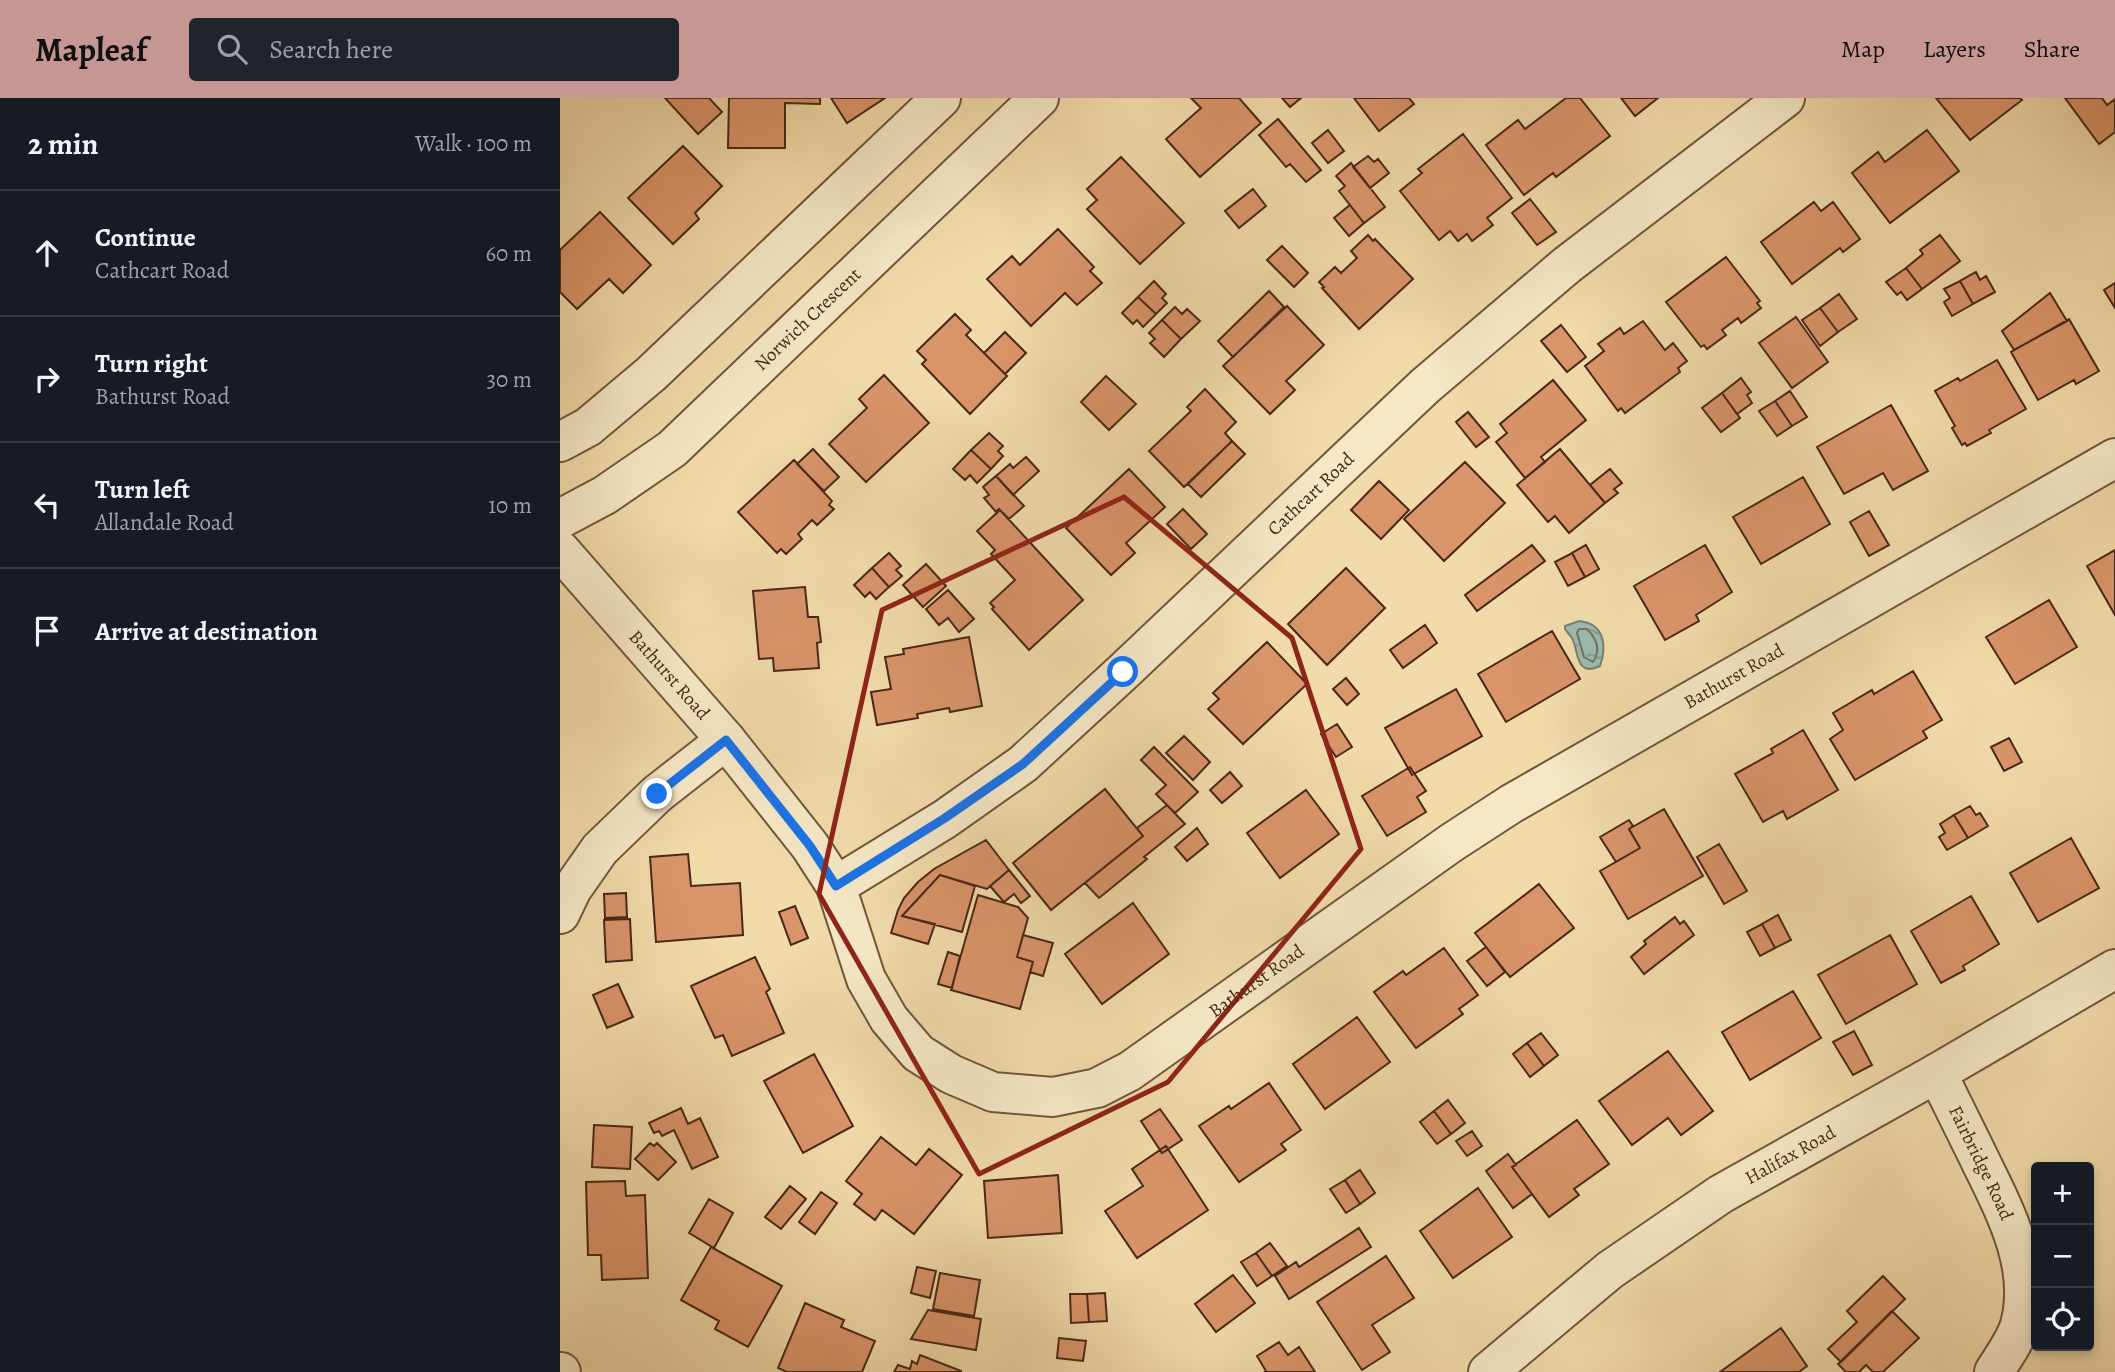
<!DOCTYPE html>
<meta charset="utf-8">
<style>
body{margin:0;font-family:Alegreya,serif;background:#20242c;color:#f1f3f6}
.controls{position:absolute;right:21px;bottom:21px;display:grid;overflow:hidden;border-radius:7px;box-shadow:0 4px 10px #0003}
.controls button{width:63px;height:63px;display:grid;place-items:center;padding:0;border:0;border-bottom:2px solid #363941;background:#171b24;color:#f1f3f6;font:35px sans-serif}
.stop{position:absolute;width:21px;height:21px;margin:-16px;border:5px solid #1a73e8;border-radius:50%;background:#fff}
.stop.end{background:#1a73e8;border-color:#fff;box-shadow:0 2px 7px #0008}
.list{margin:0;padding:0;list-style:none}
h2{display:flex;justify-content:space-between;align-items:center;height:91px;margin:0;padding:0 28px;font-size:30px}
h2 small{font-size:23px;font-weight:400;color:#9ea1a6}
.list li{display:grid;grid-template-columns:46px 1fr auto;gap:21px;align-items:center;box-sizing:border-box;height:126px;padding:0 28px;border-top:2px solid #363941}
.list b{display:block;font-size:26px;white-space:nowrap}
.list p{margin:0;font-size:23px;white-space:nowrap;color:#9ea1a6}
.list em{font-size:23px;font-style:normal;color:#9ea1a6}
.icon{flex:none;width:38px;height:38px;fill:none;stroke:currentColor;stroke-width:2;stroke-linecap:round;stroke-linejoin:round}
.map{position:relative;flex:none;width:1555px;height:1274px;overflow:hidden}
header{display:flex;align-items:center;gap:42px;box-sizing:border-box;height:98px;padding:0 35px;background:#c59692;color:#111}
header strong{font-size:33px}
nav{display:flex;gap:38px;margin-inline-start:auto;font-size:24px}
.search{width:490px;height:63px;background:#20242c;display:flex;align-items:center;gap:18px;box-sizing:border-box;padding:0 24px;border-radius:7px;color:#9ea1a6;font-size:26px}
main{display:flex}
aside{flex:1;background:#171b24}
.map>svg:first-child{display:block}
.water{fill:url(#water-ripples);stroke:#7a8071;stroke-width:2}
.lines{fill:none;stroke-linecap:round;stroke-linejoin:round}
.shore{stroke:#727162;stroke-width:2}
.building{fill:#da946a;stroke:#492816;stroke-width:2}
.street-casing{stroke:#73553b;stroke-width:42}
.street{stroke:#f6e8c7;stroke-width:38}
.route{stroke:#1a73e8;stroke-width:9}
.marked{fill:none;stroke:#8f2418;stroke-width:5;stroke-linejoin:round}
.labels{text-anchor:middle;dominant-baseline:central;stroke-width:6;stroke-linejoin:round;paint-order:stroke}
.street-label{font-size:19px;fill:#492816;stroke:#f6e8c7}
</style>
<header>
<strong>Mapleaf</strong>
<div class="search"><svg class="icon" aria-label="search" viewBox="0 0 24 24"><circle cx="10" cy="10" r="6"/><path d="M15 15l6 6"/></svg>Search here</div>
<nav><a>Map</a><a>Layers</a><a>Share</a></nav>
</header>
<main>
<aside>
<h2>2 min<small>Walk · 100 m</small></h2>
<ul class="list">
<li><svg class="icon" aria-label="ahead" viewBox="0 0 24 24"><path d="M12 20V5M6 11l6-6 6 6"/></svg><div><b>Continue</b><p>Cathcart Road</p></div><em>60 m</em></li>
<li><svg class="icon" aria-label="right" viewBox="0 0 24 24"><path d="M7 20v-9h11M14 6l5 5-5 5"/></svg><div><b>Turn right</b><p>Bathurst Road</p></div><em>30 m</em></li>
<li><svg class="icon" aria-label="left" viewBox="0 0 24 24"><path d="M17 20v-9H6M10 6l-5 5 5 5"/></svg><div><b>Turn left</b><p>Allandale Road</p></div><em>10 m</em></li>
<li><svg class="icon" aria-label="arrive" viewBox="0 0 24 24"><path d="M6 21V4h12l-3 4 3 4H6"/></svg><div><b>Arrive at destination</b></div></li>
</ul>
</aside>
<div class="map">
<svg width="1555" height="1274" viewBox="0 0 1555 1274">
<defs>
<pattern id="water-ripples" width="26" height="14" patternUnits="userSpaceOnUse" patternTransform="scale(1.75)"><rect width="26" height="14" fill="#9bbaad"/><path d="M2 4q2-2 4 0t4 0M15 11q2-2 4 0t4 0" fill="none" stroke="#80978c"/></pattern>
</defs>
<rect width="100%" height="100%" fill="#f1dba9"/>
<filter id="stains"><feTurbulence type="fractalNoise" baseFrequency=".00286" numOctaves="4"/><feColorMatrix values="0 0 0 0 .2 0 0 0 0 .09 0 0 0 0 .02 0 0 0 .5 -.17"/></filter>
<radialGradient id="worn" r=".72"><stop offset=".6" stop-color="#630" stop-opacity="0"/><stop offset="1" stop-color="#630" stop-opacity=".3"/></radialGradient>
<path class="water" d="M1019,523C1045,526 1047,548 1040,568C1015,580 1019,553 1012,540C1010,537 1007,534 1005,531V528Z"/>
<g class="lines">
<path class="shore" d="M1019,531H1027C1037,541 1041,552 1033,564L1024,559L1017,535Z"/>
</g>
<path class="building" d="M105,0H149L162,14L138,36Z
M169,0H260V6L225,5V50H168Z
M271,0H325L287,25Z
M631,0H679L701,25L640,79L606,41L641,10Z
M722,0H741L730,9Z
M794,0H849L854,6L819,33Z
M1006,0H1020L1050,38L996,79L993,75L964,97L926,47L958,22L965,31Z
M1061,0H1098L1075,18Z
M1376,0H1460L1462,2L1410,42Z
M1505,0H1542L1547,7L1555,1V34L1539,46Z
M718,21L761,72L746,84L730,66L726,69L699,37Z
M768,32L784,53L768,65L752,45Z
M1367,32L1399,73L1330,125L1292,75L1318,54L1325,64Z
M903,36L952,100L927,120L933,127L912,143L907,136L898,143L890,133L879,142L840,93L862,75L858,71Z
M123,48L162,88L135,115L139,121L113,146L68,100Z
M808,58L814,64L818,61L829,75L810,90L793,69Z
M561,59L624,125L580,166L527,111L537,102L527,91Z
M791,65L825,109L804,125L779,93L785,88L776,78Z
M693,91L706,108L679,130L665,113Z
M970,101L996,134L977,147L952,115Z
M1254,104L1261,113L1273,104L1300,141L1283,154L1280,150L1232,186L1201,144Z
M790,107L804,125L789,138L774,120Z
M40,114L91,167L63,195L49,181L17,211L0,194V152Z
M498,131L534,169L530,173L542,185L517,207L505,195L471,228L427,181L452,158L460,167Z
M808,137L813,143L815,141L853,181L799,231L762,190L764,189L759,184L775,169L781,175L797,160L791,153Z
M1380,137L1400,163L1362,191L1346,170L1363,156L1360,152Z
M722,148L748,175L734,189L707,162Z
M1166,159L1200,203L1197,205L1201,210L1181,225L1178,220L1162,232L1166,237L1147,251L1144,247L1141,249L1106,204Z
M1346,170L1362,191L1347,202L1341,194L1337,197L1326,184Z
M1416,174L1420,182L1426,178L1435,194L1413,206L1400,183Z
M594,183L606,196L602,200L607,205L596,216L578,199Z
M1400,183L1413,206L1392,218L1384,204L1390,200L1384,191Z
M1555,185V210L1544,192Z
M709,193L724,209L673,259L658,243Z
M1490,195L1507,223L1454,252L1442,233Z
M1279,196L1297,221L1278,234L1260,210Z
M578,199L596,216L583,229L577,222L573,226L562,215Z
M727,208L764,247L726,283L735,292L710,316L663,268Z
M615,209L622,216L627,211L640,223L621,241L602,222Z
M1260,210L1278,234L1260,248L1242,222Z
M395,216L411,232L406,237L447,278L410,316L362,266L366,262L357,253Z
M1236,219L1268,264L1232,290L1199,245Z
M1509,221L1539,273L1516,286L1514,282L1478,302L1451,254Z
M602,222L621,241L604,259L590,245L595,241L589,235Z
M1083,223L1105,252L1113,245L1127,263L1118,270L1120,274L1065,315L1061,310L1058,313L1025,268L1044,253L1038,246L1060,230L1064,236Z
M1001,227L1026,259L1007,274L981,243Z
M445,234L466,255L445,276L424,255Z
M1437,262L1466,311L1429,332L1431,335L1407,348L1405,345L1402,347L1392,330L1395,328L1375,293L1398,280L1400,283Z
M324,277L369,325L306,384L269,346L307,310L299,301Z
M546,278L576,306L549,332L521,304Z
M1181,280L1191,294L1187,297L1192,305L1177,316L1162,295Z
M993,282L1026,322L981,359L985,364L965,380L936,344L947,335L940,326Z
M645,291L676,324L665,335L672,343L624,389L589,353L631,313L627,309Z
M1230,293L1247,319L1232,328L1215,303Z
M1162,295L1180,320L1161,334L1142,310Z
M1215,303L1232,328L1217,338L1199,313Z
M1331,307L1368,373L1333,392L1323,375L1284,396L1257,349Z
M908,314L929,339L916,349L896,324Z
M429,335L443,348L438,353L443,358L431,371L411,352Z
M672,343L685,356L641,399L628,386Z
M253,351L279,379L264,393L237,366Z
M1000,351L1045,405L1009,435L995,418L988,424L957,387Z
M411,352L431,371L417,385L410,377L405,382L393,371Z
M466,359L479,373L453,397L436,378L450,366L453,370Z
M234,362L272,403L269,407L274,411L257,427L252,422L238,436L242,441L226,456L221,451L217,455L178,414Z
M905,364L945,405L884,463L844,421Z
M569,371L605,409L566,445L575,455L551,477L506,430Z
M1050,371L1062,385L1054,391L1058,395L1045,405L1030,387Z
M436,378L464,408L449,421L439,411L436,414L424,400L429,397L423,389Z
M1243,379L1270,426L1201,466L1173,419Z
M819,383L849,412L821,441L791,412Z
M623,411L647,436L631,451L607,426Z
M440,412L523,502L469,552L432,511L434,509L430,505L455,482L431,456L435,452L417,433Z
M1309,413L1329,447L1309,458L1290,424Z
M972,447L985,463L917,513L905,497Z
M1026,447L1039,471L1025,479L1012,455Z
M1145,447L1172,494L1136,517L1139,523L1105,542L1074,488Z
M1555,452V517L1527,468Z
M329,455L341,468L336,472L342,478L329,489L312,470Z
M1012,455L1025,479L1008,488L995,464Z
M366,466L386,488L363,509L343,487Z
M312,470L329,489L316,501L310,494L305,499L294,487Z
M786,470L825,510L767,567L728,526Z
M245,489L248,519H258L261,544L257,545L259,570L214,573L213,560L199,561L193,493Z
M388,492L414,521L399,534L388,520L379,527L366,511Z
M1489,502L1517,549L1455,586L1426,539Z
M865,527L877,545L843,570L830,552Z
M992,533L1020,581L946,624L918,576Z
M409,539L422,608L390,614L389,610L357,616L358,620L317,627L311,594L331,591L325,559L344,556L343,551Z
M707,544L747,586L683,646L648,611L659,601L653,595Z
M1353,573L1382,622L1363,633L1367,640L1295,682L1270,641L1283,632L1273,615L1312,592L1314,596Z
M786,580L799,596L787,607L773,591Z
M896,591L922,638L852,677L825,630Z
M777,626L792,649L776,659L761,636Z
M1243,632L1278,692L1227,721L1223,713L1203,724L1175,676L1213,655L1211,651Z
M624,638L650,664L633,682L606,655Z
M1449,640L1462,664L1444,673L1431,649Z
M594,649L638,694L615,715L596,696L606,687L581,662Z
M850,669L866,693L857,699L866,714L827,738L802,698Z
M670,674L682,688L662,705L650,692Z
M545,691L583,738L491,812L453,765Z
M746,692L779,736L720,780L687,735Z
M607,707L625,726L584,759L587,761L539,800L525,785L583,738L577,730Z
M1410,708L1416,717L1420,715L1428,728L1408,740L1394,717Z
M1104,711L1143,778L1068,821L1040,773L1080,750L1069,731Z
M1394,717L1408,740L1387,752L1379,739L1385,735L1380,726Z
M1069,722L1073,728L1069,731L1080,750L1056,764L1040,739Z
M637,730L648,746L627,763L615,749Z
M1511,740L1539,790L1478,824L1450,775Z
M426,742L449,772L427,791L380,777L342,818L375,826L368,846L331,835L338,812L344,800L358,784L374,771Z
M1159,746L1187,793L1164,806L1137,759Z
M128,756L131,788L180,785L183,837L96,844L90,759Z
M449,772L470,798L461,805L454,796L444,804L430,788Z
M380,777L415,788L402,834L342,818Z
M979,786L1014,830L950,879L915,835Z
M66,795L67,819L45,820L44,796Z
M418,797L458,809L468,820L457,859L473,864L460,911L391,892Z
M1411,798L1439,846L1403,868L1405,872L1381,885L1351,833Z
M573,805L609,856L542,906L505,856Z
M235,808L248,840L231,847L219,814Z
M1218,817L1231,842L1215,850L1202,826Z
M1115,819L1120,826L1124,823L1134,837L1084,876L1071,859L1086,846L1084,843Z
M70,821L72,862L46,864L44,822Z
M1202,826L1215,850L1200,858L1187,834Z
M463,837L493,845L483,878L470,874L473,864L457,859Z
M1330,837L1357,886L1286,926L1258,877Z
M926,849L945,874L927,888L907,863Z
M884,850L918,897L899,911L903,916L856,950L814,894L843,873L846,877Z
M388,854L400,858L392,890L378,886Z
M195,859L210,891L206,894L224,935L172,958L163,937L155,940L131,888Z
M58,886L73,919L47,930L33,897Z
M1233,893L1261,940L1190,982L1162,934Z
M797,919L830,964L765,1011L733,966Z
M1294,933L1312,967L1293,977L1273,944Z
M981,935L998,957L984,968L967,945Z
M967,945L984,968L970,979L953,956Z
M1108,953L1153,1013L1121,1037L1108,1020L1072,1047L1039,1003Z
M254,956L293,1028L243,1055L204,983Z
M709,985L741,1032L721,1046L726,1052L679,1084L639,1028L669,1008L671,1011Z
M888,1002L905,1025L891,1036L874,1013Z
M121,1010L128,1026L140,1020L158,1059L132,1071L114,1032L102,1038L99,1033L94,1035L89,1025Z
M600,1011L622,1042L602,1055L581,1023Z
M874,1013L891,1036L877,1046L860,1024Z
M1017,1022L1049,1066L1014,1091L1019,1097L989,1119L952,1069Z
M34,1027L72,1029L70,1071L32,1069Z
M912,1033L922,1048L907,1058L896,1043Z
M321,1039L356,1067L369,1051L402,1077L354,1136L322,1112L315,1122L294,1106L302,1096L286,1083Z
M90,1045L94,1048L97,1045L116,1064L98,1082L75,1061Z
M606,1048L648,1112L577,1160L545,1113L583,1088L572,1071Z
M948,1056L956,1067L952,1069L972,1096L953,1110L926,1073Z
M800,1072L815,1095L800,1106L785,1082Z
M498,1077L502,1135L428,1140L424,1083Z
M785,1082L800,1106L786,1115L770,1091Z
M65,1083L66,1098L85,1097L88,1180L42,1182L41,1157H28L26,1084Z
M230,1088L246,1101L221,1131L205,1119Z
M918,1090L952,1139L893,1180L860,1133Z
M261,1094L277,1105L255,1136L239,1124Z
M149,1101L173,1115L154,1150L129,1135Z
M799,1130L811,1149L729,1201L715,1178L736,1164L739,1169Z
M710,1145L727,1168L712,1178L696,1155Z
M151,1149L222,1188L188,1249L155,1231L159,1223L121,1202Z
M696,1155L712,1178L697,1188L681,1164Z
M826,1158L854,1200L812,1227L830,1254L802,1272L757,1204Z
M357,1169L376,1173L370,1200L351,1195Z
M380,1175L420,1182L414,1218L373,1211Z
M673,1177L695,1205L656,1234L635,1206Z
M1323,1178L1345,1201L1281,1264L1268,1251L1297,1224L1287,1213Z
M545,1195L547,1223L529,1224L527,1196Z
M510,1196H527L529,1224L511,1225Z
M245,1205L284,1222L281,1229L315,1243L302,1274H227L218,1270Z
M368,1212L421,1221L416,1252L351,1241Z
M1332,1213L1359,1240L1323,1274H1313L1306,1267L1299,1274H1286L1278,1266Z
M1221,1230L1247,1268L1239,1274H1160Z
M499,1240L526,1243L523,1263L497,1260Z
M719,1244L728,1257L739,1249L755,1274H704L706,1273L697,1258Z
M360,1257L401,1273V1274H334L338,1267L350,1271L352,1263L357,1266Z"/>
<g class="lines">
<defs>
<g id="street">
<path d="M0,344L28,329L91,276L381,0"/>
<path id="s1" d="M0,421L45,397L112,351L479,0"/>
<path id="s2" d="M0,452L166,642L250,748L276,788L306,881L329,921L358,955L391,976L433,994L493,999L537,990L570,973L891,745L951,706L1555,360"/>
<path id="s3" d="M276,788L385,721L463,666L563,574L865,288L1007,167L1225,0"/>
<path d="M0,816L12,791L40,751L97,696L166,642"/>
<path id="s4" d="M1377,975C1391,1003 1404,1030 1418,1058C1443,1110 1476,1167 1460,1227C1455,1244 1443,1259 1434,1274"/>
<path d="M0,1274H1"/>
<path id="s5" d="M928,1274L1050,1172L1161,1096L1377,975L1555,871"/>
</g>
</defs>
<use href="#street" class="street-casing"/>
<use href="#street" class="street"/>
</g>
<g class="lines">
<path class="route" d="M97,696L166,642L250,748L276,788L385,720L463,666L563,574"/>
</g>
<path class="marked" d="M564,399L732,540L801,751L608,984L419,1076L259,796L322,512Z"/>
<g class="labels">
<g class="street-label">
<text stroke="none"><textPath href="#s1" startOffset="320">Norwich Crescent</textPath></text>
<text stroke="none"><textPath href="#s3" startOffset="618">Cathcart Road</textPath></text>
<text stroke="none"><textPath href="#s2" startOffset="166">Bathurst Road</textPath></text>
<text stroke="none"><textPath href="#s2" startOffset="1573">Bathurst Road</textPath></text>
<text stroke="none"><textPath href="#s2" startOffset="1006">Bathurst Road</textPath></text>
<text stroke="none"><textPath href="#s5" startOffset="373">Halifax Road</textPath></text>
<text stroke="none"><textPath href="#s4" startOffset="100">Fairbridge Road</textPath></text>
</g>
</g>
<rect width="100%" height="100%" filter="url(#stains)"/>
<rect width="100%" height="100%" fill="url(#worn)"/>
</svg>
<div class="controls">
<button>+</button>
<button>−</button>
<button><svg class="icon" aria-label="locate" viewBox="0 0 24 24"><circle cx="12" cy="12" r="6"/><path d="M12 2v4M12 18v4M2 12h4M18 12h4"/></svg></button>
</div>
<div class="stop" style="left:563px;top:574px"></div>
<div class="stop end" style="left:97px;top:696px"></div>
</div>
</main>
